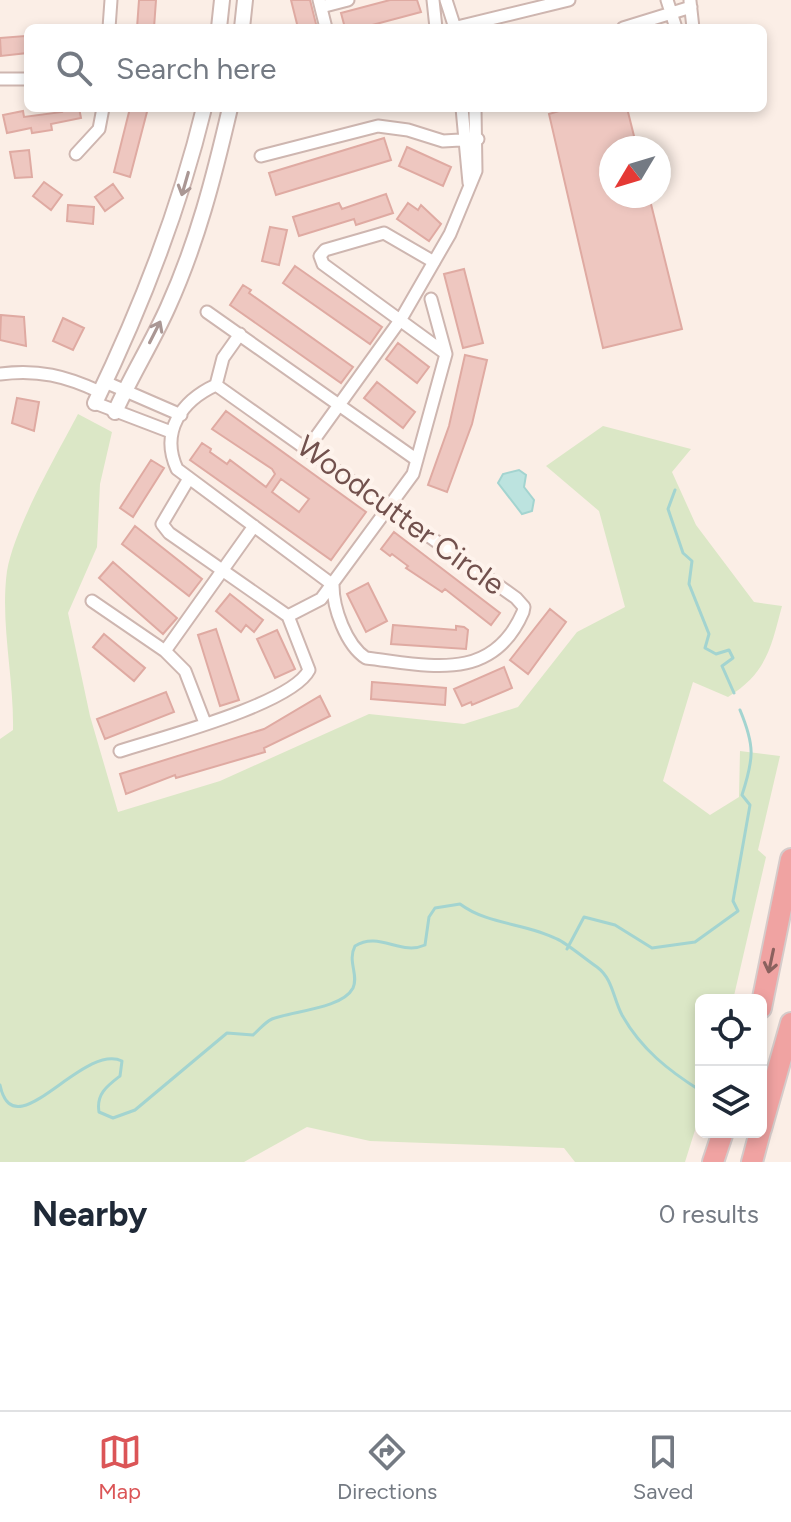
<!DOCTYPE html>
<style>
body{margin:0;font-family:Figtree,sans-serif;background:#f2f2f3;color:#1f2937}
.controls{position:absolute;right:24px;bottom:24px;display:grid;overflow:hidden;border-radius:12px;box-shadow:0 4px 12px #0003}
.controls button{width:72px;height:72px;display:grid;place-items:center;padding:0;border:0;border-bottom:2px solid #e0e1e3;background:#fff;color:#1f2937;font:40px sans-serif}
.compass{position:absolute;left:599px;top:136px;width:72px;height:72px;border-radius:50%;background:#fff;box-shadow:0 4px 12px #0003;rotate:232deg}
.list{margin:0;padding:0;list-style:none}
h2{display:flex;justify-content:space-between;align-items:center;height:104px;margin:0;padding:0 32px;font-size:34px}
h2 small{font-size:26px;font-weight:400;color:#747a83}
.icon{flex:none;width:44px;height:44px;fill:none;stroke:currentColor;stroke-width:2;stroke-linecap:round;stroke-linejoin:round}
.map{position:relative;flex:none;width:791px;height:1162px;overflow:hidden}
.search{position:absolute;background:#fff;box-shadow:0 4px 12px #0003;left:24px;right:24px;top:24px;height:88px;display:flex;align-items:center;gap:20px;box-sizing:border-box;padding:0 28px;border-radius:12px;color:#747a83;font-size:30px}
.sheet{height:248px;background:#fff}
nav{display:flex;justify-content:space-around;align-items:center;box-sizing:border-box;height:112px;border-top:2px solid #e0e1e3;background:#fff;font-size:22px;color:#747a83}
nav a{display:grid;justify-items:center;gap:4px}
nav .on{color:#db5557}
.map>svg:first-child{display:block}
.green{fill:#dbe7c6}
.water{fill:#bce3df;stroke:#a3d4d0;stroke-width:2}
.lines{fill:none;stroke-linecap:round;stroke-linejoin:round}
.stream{stroke:#a3d4d0;stroke-width:3}
.building{fill:#eec7c0;stroke:#dfaaa2;stroke-width:2;fill-rule:evenodd}
.minor-casing{stroke:#ceb6b0;stroke-width:15}
.tertiary-casing{stroke:#ceb6b0;stroke-width:18}
.motorway-casing{stroke:#d5cbca;stroke-width:24}
.minor{stroke:#fff;stroke-width:11}
.tertiary{stroke:#fff;stroke-width:14}
.motorway{stroke:#f0a3a2;stroke-width:20}
.oneway{stroke:#aa9794}
.oneway2{stroke:#8b615e}
.labels{text-anchor:middle;dominant-baseline:central;stroke-width:8;stroke-linejoin:round;paint-order:stroke}
.street-label{font-size:30px;fill:#72514d;stroke:#fef3ec}
</style>
<div class="map">
<svg width="791" height="1162" viewBox="0 0 791 1162">
<rect width="100%" height="100%" fill="#fbeee6"/>
<path class="green" d="M78,414L112,432L100,484L97,547L68,613L90,716L118,812L220,781L369,714L464,724L518,707L577,632L625,607L599,511L546,466L603,426L691,449L672,472L696,525L754,602L782,606C771,647 767,673 728,697L693,682L663,781L710,815L739,797L740,751L780,756L758,850L766,857L733,1000H701V1111L685,1162H575L564,1148L370,1141L307,1127L244,1162H0V739L13,730C14,677 0,623 7,571C15,526 56,456 78,414Z"/>
<path class="water" d="M519,470L526,475L524,487L534,500L532,511L522,514L498,483L503,474Z"/>
<g class="lines">
<path class="stream" d="M675,490L668,509L683,553L692,561L689,584L709,634L705,648L716,654L729,650L733,658L722,666L734,693
M567,949L584,917L615,925L652,948L695,942L738,911L733,901L750,805L742,795C754,758 755,746 740,710
M0,1085C14,1151 82,1042 122,1061L120,1076C107,1086 96,1094 99,1112L113,1118L135,1110L227,1033L253,1035C259,1030 265,1022 272,1019C292,1011 342,1009 353,988C359,975 347,961 355,946C379,931 401,956 425,945L429,917L435,908L460,904C488,925 526,923 557,939C565,942 588,961 597,967C613,979 613,998 622,1015C641,1049 669,1071 701,1091"/>
</g>
<path class="building" d="M139,0H156L154,28H137Z
M291,0H310L317,28H298Z
M390,0H417L421,12L361,28H345L341,13Z
M25,36L27,53L1,56L0,38Z
M61,108H79L81,118L51,124L52,130L32,133L31,128L7,133L3,115L23,111L24,117L62,112Z
M130,108H148L130,177L114,172Z
M569,108H627L637,148H611V196H649L682,329L603,348L549,114Z
M384,138L391,160L276,195L269,173Z
M407,147L451,167L443,186L399,166Z
M29,150L32,177L15,178L10,152Z
M44,182L62,195L51,210L33,196Z
M113,184L123,198L105,211L95,197Z
M386,194L393,213L356,225L354,219L299,236L293,217L339,203L342,209Z
M408,203L418,210L421,205L441,224L429,241L397,219Z
M68,205L94,207L93,224L67,221Z
M270,227L287,230L279,265L262,261Z
M295,266L382,327L370,344L283,283Z
M464,269L483,343L463,348L444,274Z
M243,285L251,290L249,293L353,367L341,383L230,305Z
M1,315L24,317L26,346L0,340Z
M63,318L84,328L73,350L53,341Z
M398,343L429,367L417,383L386,359Z
M465,355L487,360L472,424L447,492L428,485L449,426Z
M377,382L415,412L403,428L364,398Z
M17,398L39,402L34,431L12,423Z
M226,411L366,512L331,560L190,460L202,443L211,449L210,452L227,464L230,460L266,487L275,474L272,469L212,429ZM281,479L309,499L299,512L272,492Z
M151,460L164,468L133,517L120,508Z
M135,526L202,579L189,596L122,544Z
M394,532L500,613L491,625L445,589L442,592L406,568L408,566L392,554L390,556L381,549Z
M113,562L177,618L163,634L99,578Z
M368,583L387,621L366,632L347,594Z
M230,594L263,620L254,632L246,625L241,632L216,611Z
M550,609L566,622L528,674L510,660Z
M393,625L456,630V626L464,627L468,630L466,649L391,644Z
M216,629L239,700L220,706L198,635Z
M277,630L295,669L275,678L257,639Z
M104,634L145,668L134,681L93,647Z
M504,667L512,688L472,705L471,702L462,706L454,689Z
M372,682L446,688L445,705L371,699Z
M166,692L174,712L105,739L97,719Z
M320,696L330,716L264,748L265,752L176,778L175,775L126,794L120,774L264,729Z"/>
<g class="lines">
<defs>
<path id="minor" d="M319,0L326,28
M433,0L436,28
M446,0L455,28
M667,0L676,28
M690,1L693,28
M321,7L348,0
M109,28L111,0
M453,28L569,0
M623,28L691,7
M0,79H28
M462,108L469,183
M76,154L99,129L103,108
M261,156L378,126L408,130L443,141L478,139
M434,262L384,233L325,250L320,256L323,264L445,353
M207,312L417,460
M0,374C38,369 66,376 100,392
M105,382L181,415
M216,385L516,598L524,607L523,612C492,684 428,665 366,658C346,645 333,608 333,585L177,469C160,432 181,401 216,385Z
M216,385L223,358L240,334
M95,403L171,432
M308,448L401,319L450,234L476,171L475,108
M92,601L165,651L185,671L205,723
M288,616L321,599L413,474L446,354L431,299
M165,651L254,526
M120,751C160,738 292,704 309,670L288,616L169,533L162,524L188,480"/>
<path id="tertiary" d="M219,28L222,0
M242,28L245,0
M95,403C141,308 179,211 204,108
M115,412C131,376 152,343 168,307C197,243 214,177 230,108"/>
<path id="motorway" d="M761,1008L791,859
M761,1129L791,1023
M713,1162L723,1132
M752,1162L760,1132"/>
</defs>
<use href="#minor" class="minor-casing"/>
<use href="#tertiary" class="tertiary-casing"/>
<use href="#motorway" class="motorway-casing"/>
<use href="#minor" class="minor"/>
<use href="#tertiary" class="tertiary"/>
<use href="#motorway" class="motorway"/>
</g>
<defs><path id="oneway-shaft" d="M-6 0H5M1.5-3L5.5 0L1.5 3" fill="none" stroke-width="1.6" stroke-linecap="round" stroke-linejoin="round" transform="scale(2)"/></defs>
<g class="oneway">
<use href="#oneway-shaft" transform="translate(185 184) rotate(106)"/>
<use href="#oneway-shaft" transform="translate(155 332) rotate(-63)"/>
</g>
<use class="oneway2" href="#oneway-shaft" transform="translate(771 961) rotate(102)"/>
<g class="labels">
<g class="street-label">
<text transform="translate(401 515) rotate(36)">Woodcutter Circle</text>
</g>
</g>
</svg>
<div class="controls">
<button><svg class="icon" aria-label="locate" viewBox="0 0 24 24"><circle cx="12" cy="12" r="6"/><path d="M12 2v4M12 18v4M2 12h4M18 12h4"/></svg></button>
<button><svg class="icon" aria-label="layers" viewBox="0 0 24 24"><path d="M12 4l9 5-9 5-9-5zM3 14l9 5 9-5"/></svg></button>
</div>
<svg class="compass" viewBox="-18 -18 36 36"><path d="M0-13l5 13h-10z" fill="#e53935"/><path d="M0 13l5-13h-10z" fill="#747a83"/></svg>
<div class="search"><svg class="icon" aria-label="search" viewBox="0 0 24 24"><circle cx="10" cy="10" r="6"/><path d="M15 15l6 6"/></svg>Search here</div>
</div>
<section class="sheet">
<h2>Nearby<small>0 results</small></h2>
<ul class="list">
</ul>
</section>
<nav>
<a class="on"><svg class="icon" aria-label="map" viewBox="0 0 24 24"><path d="M3 6l6-2 6 2 6-2v14l-6 2-6-2-6 2zM9 4v14M15 6v14"/></svg>Map</a>
<a><svg class="icon" aria-label="directions" viewBox="0 0 24 24"><path d="M12 3l9 9-9 9-9-9zM9 14v-3h6M13 9l2 2-2 2"/></svg>Directions</a>
<a><svg class="icon" aria-label="saved" viewBox="0 0 24 24"><path d="M7 4h10v16l-5-4-5 4z"/></svg>Saved</a>
</nav>
